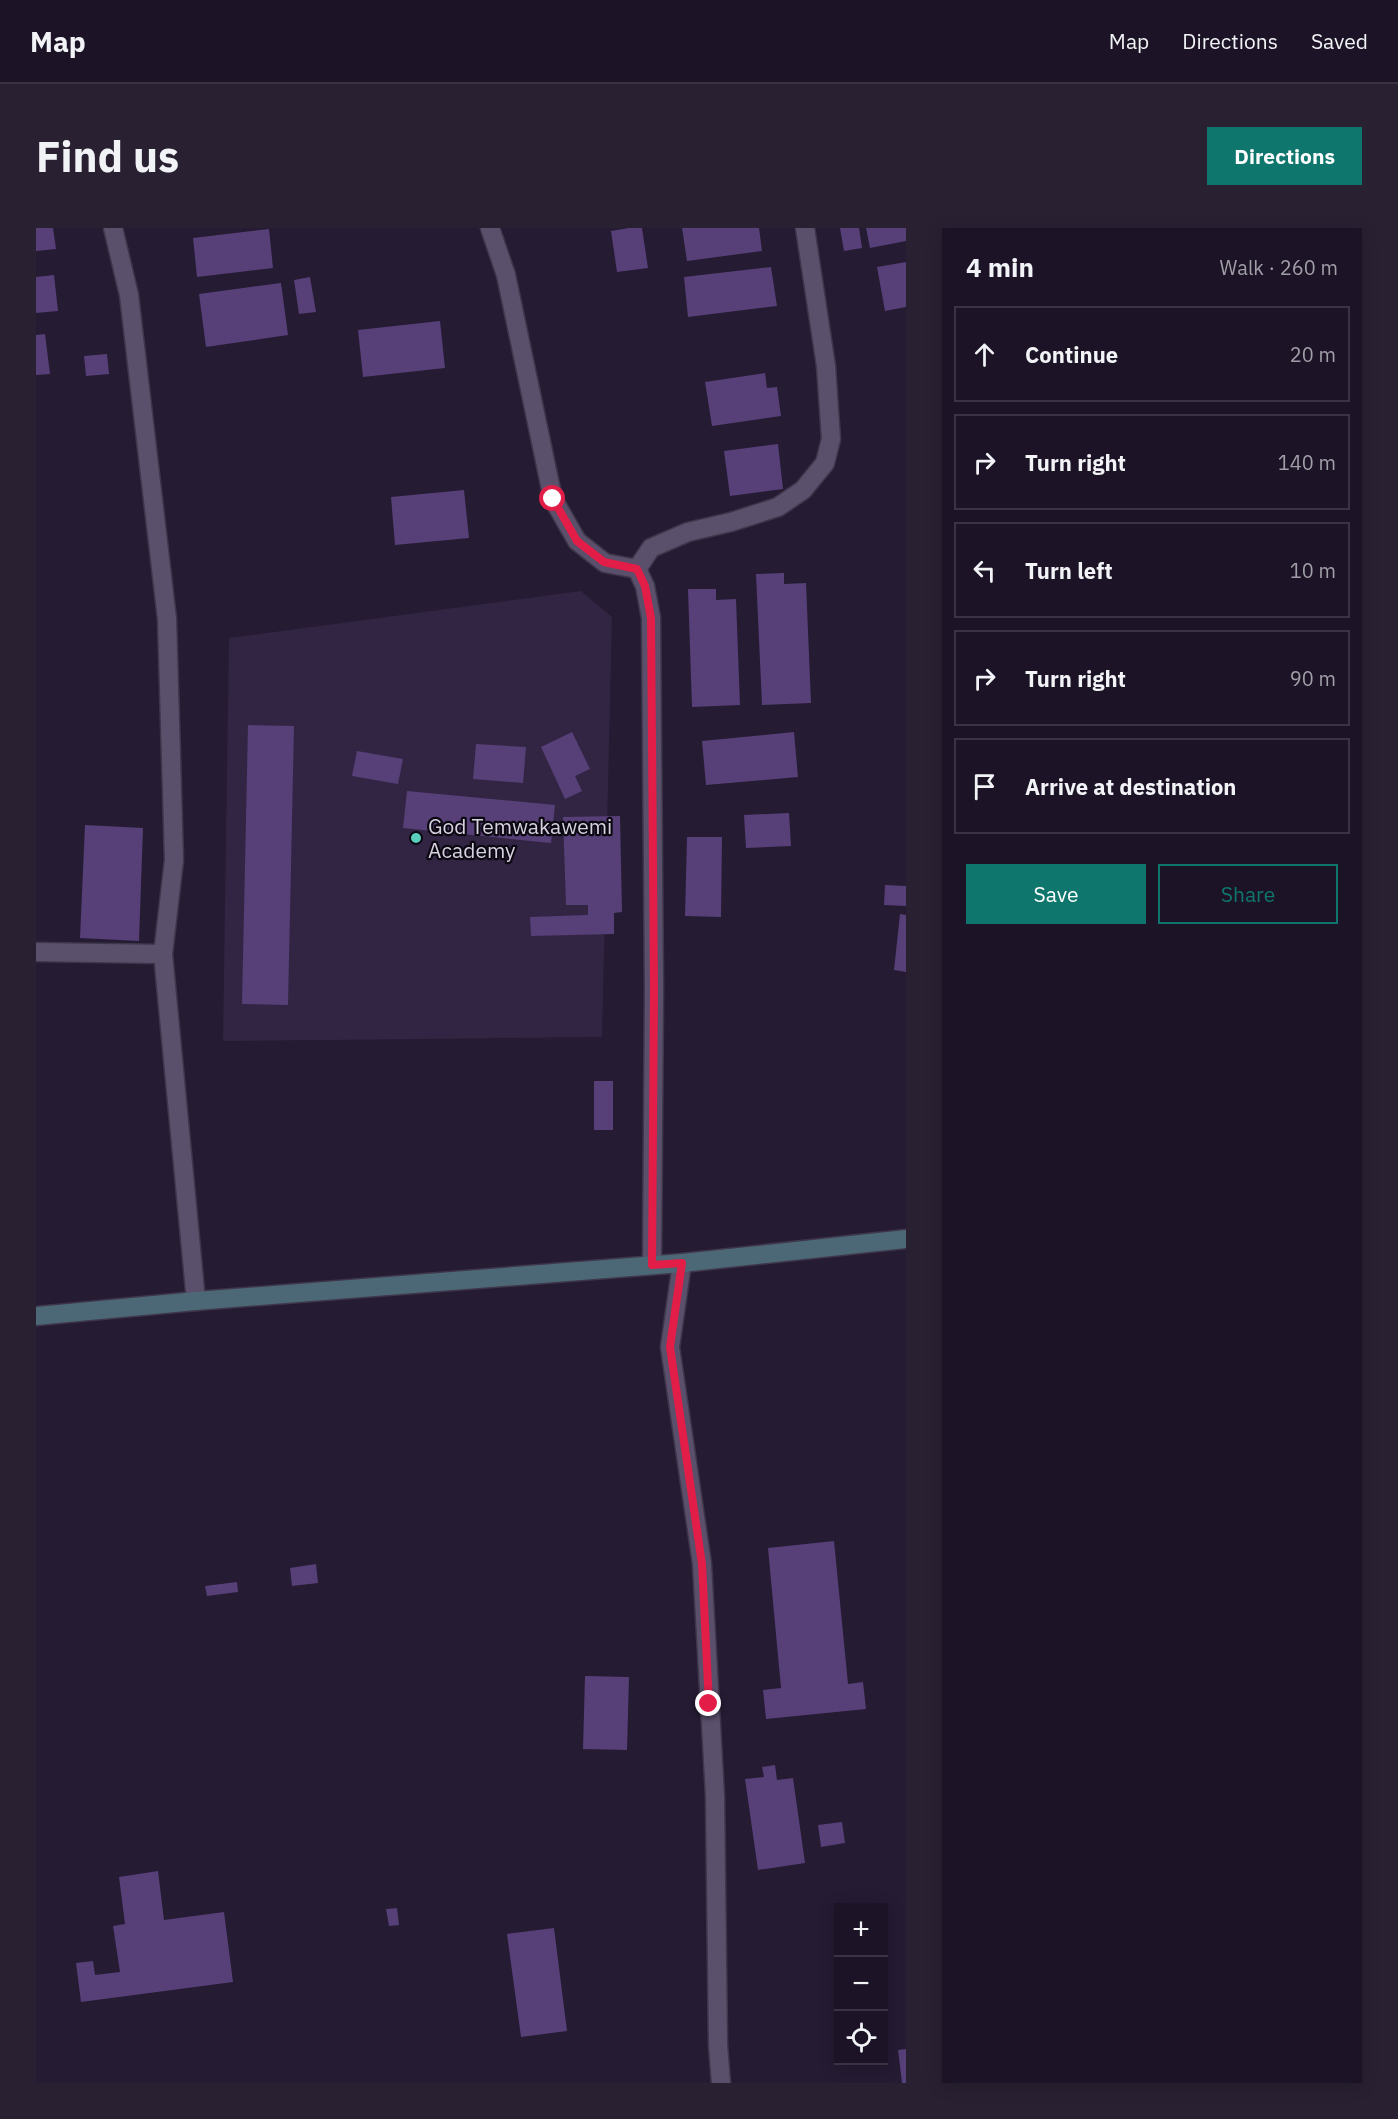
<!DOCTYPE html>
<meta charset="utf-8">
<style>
body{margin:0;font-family:"IBM Plex Sans",sans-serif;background:#292132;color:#f1f3f6}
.controls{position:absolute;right:18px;bottom:18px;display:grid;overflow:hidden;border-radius:0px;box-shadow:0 3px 15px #0003}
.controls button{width:54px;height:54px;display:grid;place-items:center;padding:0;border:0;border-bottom:2px solid #3a3343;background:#1c1426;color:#f1f3f6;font:30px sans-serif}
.stop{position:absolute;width:18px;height:18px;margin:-14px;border:4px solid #e11d48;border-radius:50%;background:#fff}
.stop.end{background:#e11d48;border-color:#fff;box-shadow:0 2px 6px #0008}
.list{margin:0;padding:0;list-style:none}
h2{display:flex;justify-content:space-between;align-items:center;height:78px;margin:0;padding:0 24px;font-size:26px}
h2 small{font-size:20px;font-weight:400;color:#a09ea7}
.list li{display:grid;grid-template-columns:39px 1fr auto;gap:18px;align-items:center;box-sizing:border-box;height:96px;margin:0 12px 12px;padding:0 12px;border:2px solid #3a3343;border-radius:0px}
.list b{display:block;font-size:22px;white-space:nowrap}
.list em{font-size:20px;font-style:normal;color:#a09ea7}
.actions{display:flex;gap:12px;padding:18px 24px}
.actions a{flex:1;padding:14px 0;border:2px solid #0f766e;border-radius:0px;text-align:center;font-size:21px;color:#0f766e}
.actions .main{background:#0f766e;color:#fff}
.icon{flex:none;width:33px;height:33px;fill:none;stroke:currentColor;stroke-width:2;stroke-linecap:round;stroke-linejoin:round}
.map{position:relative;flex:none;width:870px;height:1855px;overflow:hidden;border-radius:0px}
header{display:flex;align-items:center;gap:36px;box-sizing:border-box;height:84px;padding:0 30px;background:#1c1426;border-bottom:2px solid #3a3343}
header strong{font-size:28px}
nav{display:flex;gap:33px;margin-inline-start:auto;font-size:21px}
.intro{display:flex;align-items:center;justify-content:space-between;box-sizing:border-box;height:144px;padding:0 36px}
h1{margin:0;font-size:42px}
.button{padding:15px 27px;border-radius:0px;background:#0f766e;color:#fff;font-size:21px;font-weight:700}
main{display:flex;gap:36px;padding:0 36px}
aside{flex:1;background:#1c1426;border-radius:0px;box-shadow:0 3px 15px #0003}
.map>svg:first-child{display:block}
.built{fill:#322543}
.building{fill:#573f78}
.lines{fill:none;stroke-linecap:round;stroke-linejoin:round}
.minor-casing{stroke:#3e364a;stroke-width:21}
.secondary-casing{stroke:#3e364a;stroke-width:21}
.minor{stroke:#5b506c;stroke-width:18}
.secondary{stroke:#4c6776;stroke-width:18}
.route{stroke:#e11d48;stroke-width:8}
.poi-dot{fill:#5acebd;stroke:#0c0812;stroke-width:2}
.labels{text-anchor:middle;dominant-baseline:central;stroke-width:4.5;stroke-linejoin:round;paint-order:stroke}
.poi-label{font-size:21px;fill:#d6d0e0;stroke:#0c0812;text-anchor:start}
</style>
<header>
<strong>Map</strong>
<nav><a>Map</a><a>Directions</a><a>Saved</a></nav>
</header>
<div class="intro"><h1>Find us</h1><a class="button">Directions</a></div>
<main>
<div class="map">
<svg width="870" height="1855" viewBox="0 0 870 1855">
<rect width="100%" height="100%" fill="#251b33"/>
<path class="built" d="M545,363L576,389L566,809L187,813L193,410Z"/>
<path class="building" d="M0,0H17L20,21L0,23Z
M593,0H606L612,40L581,44L575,3Z
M646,0H723L726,23L651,33Z
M804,0H823L826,20L808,23Z
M830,0H870V13L834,20Z
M233,1L237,40L161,49L157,10Z
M870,34V79L849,83L841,39Z
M735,39L741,78L652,89L648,49Z
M18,47L22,83L0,85V49Z
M274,49L280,84L263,86L258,52Z
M245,55L252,107L170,119L163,66Z
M404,93L409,140L327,149L322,102Z
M9,106L14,146L0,147V107Z
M71,126L73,146L50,148L48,128Z
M729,145L731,160L741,159L745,188L676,198L669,154Z
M742,216L747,261L694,268L688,223Z
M428,262L433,310L359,317L355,269Z
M748,345V356L770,355L775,475L726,477L720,346Z
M652,361H680V372L700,371L704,477L656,479Z
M212,497L258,498L252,777L206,776Z
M536,504L554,541L539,548L546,563L529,571L505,519Z
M758,504L762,549L670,557L666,513Z
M440,516L490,519L487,555L437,551Z
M321,523L367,531L362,556L316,548Z
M371,563L519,577L515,615L367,600Z
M753,585L755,618L710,620L708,587Z
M584,588L586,684L578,685V706L495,708L494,689L552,687V677H530L527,589Z
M49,597L107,600L103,713L44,710Z
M651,609H686L685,689L649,688Z
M849,657L870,658V678L848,677Z
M864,686L870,687V744L858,742Z
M558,853H577V902H558Z
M798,1313L812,1456L827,1454L830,1481L730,1491L727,1462L745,1460L732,1320Z
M280,1336L282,1355L256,1358L254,1340Z
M201,1354L202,1364L171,1368L169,1358Z
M549,1448L593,1449L591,1522L547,1521Z
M739,1537L741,1552L757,1550L769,1635L722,1642L709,1551L728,1549L726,1539Z
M806,1594L809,1615L785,1619L782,1597Z
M122,1643L128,1692L188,1684L197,1754L45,1774L40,1735L57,1733L59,1747L84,1744L77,1698L89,1696L83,1649Z
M361,1680L363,1697L353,1698L350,1681Z
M518,1700L531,1803L485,1809L471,1706Z
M870,1821V1855H866L862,1822Z"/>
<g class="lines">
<defs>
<path id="minor" d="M77,0L93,67L131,391L138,632L127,726L160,1073
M454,0L470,47L517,271L541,313L569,335L601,341L609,358L615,390L618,761L616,1037
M601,341L615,320L652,304L695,294L742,279L767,262L789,235L795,211L790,138L769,0
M0,724L127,726
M646,1035L634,1119L666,1336L679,1568L682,1817L685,1855"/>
<path id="secondary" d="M0,1088L160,1073L646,1035L870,1011"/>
</defs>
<use href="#minor" class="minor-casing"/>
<use href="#secondary" class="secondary-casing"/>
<use href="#minor" class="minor"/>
<use href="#secondary" class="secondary"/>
</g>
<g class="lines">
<path class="route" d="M517,271L541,313L568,334L601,341L609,358L615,390L618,761L616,1037L646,1035L634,1119L666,1336L673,1476"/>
</g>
<circle class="poi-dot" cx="380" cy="610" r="6"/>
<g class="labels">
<g class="poi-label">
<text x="392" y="598">God Temwakawemi<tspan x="392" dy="24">Academy</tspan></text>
</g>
</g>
</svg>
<div class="controls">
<button>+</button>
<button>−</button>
<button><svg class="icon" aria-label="locate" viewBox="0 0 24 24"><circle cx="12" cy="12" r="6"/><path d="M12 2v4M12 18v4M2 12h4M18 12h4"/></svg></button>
</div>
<div class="stop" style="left:517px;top:271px"></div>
<div class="stop end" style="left:673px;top:1476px"></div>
</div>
<aside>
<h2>4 min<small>Walk · 260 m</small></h2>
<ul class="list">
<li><svg class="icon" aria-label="ahead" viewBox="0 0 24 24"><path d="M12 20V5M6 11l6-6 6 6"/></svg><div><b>Continue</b></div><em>20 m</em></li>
<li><svg class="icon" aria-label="right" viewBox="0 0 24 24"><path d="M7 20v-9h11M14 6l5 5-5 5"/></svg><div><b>Turn right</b></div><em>140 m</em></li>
<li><svg class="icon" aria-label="left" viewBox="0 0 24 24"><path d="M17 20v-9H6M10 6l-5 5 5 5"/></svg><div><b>Turn left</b></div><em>10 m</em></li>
<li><svg class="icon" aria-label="right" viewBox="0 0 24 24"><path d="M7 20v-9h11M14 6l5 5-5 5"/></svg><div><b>Turn right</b></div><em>90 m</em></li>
<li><svg class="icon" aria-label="arrive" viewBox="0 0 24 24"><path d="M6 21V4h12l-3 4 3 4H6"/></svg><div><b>Arrive at destination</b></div></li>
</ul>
<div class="actions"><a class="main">Save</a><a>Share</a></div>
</aside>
</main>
